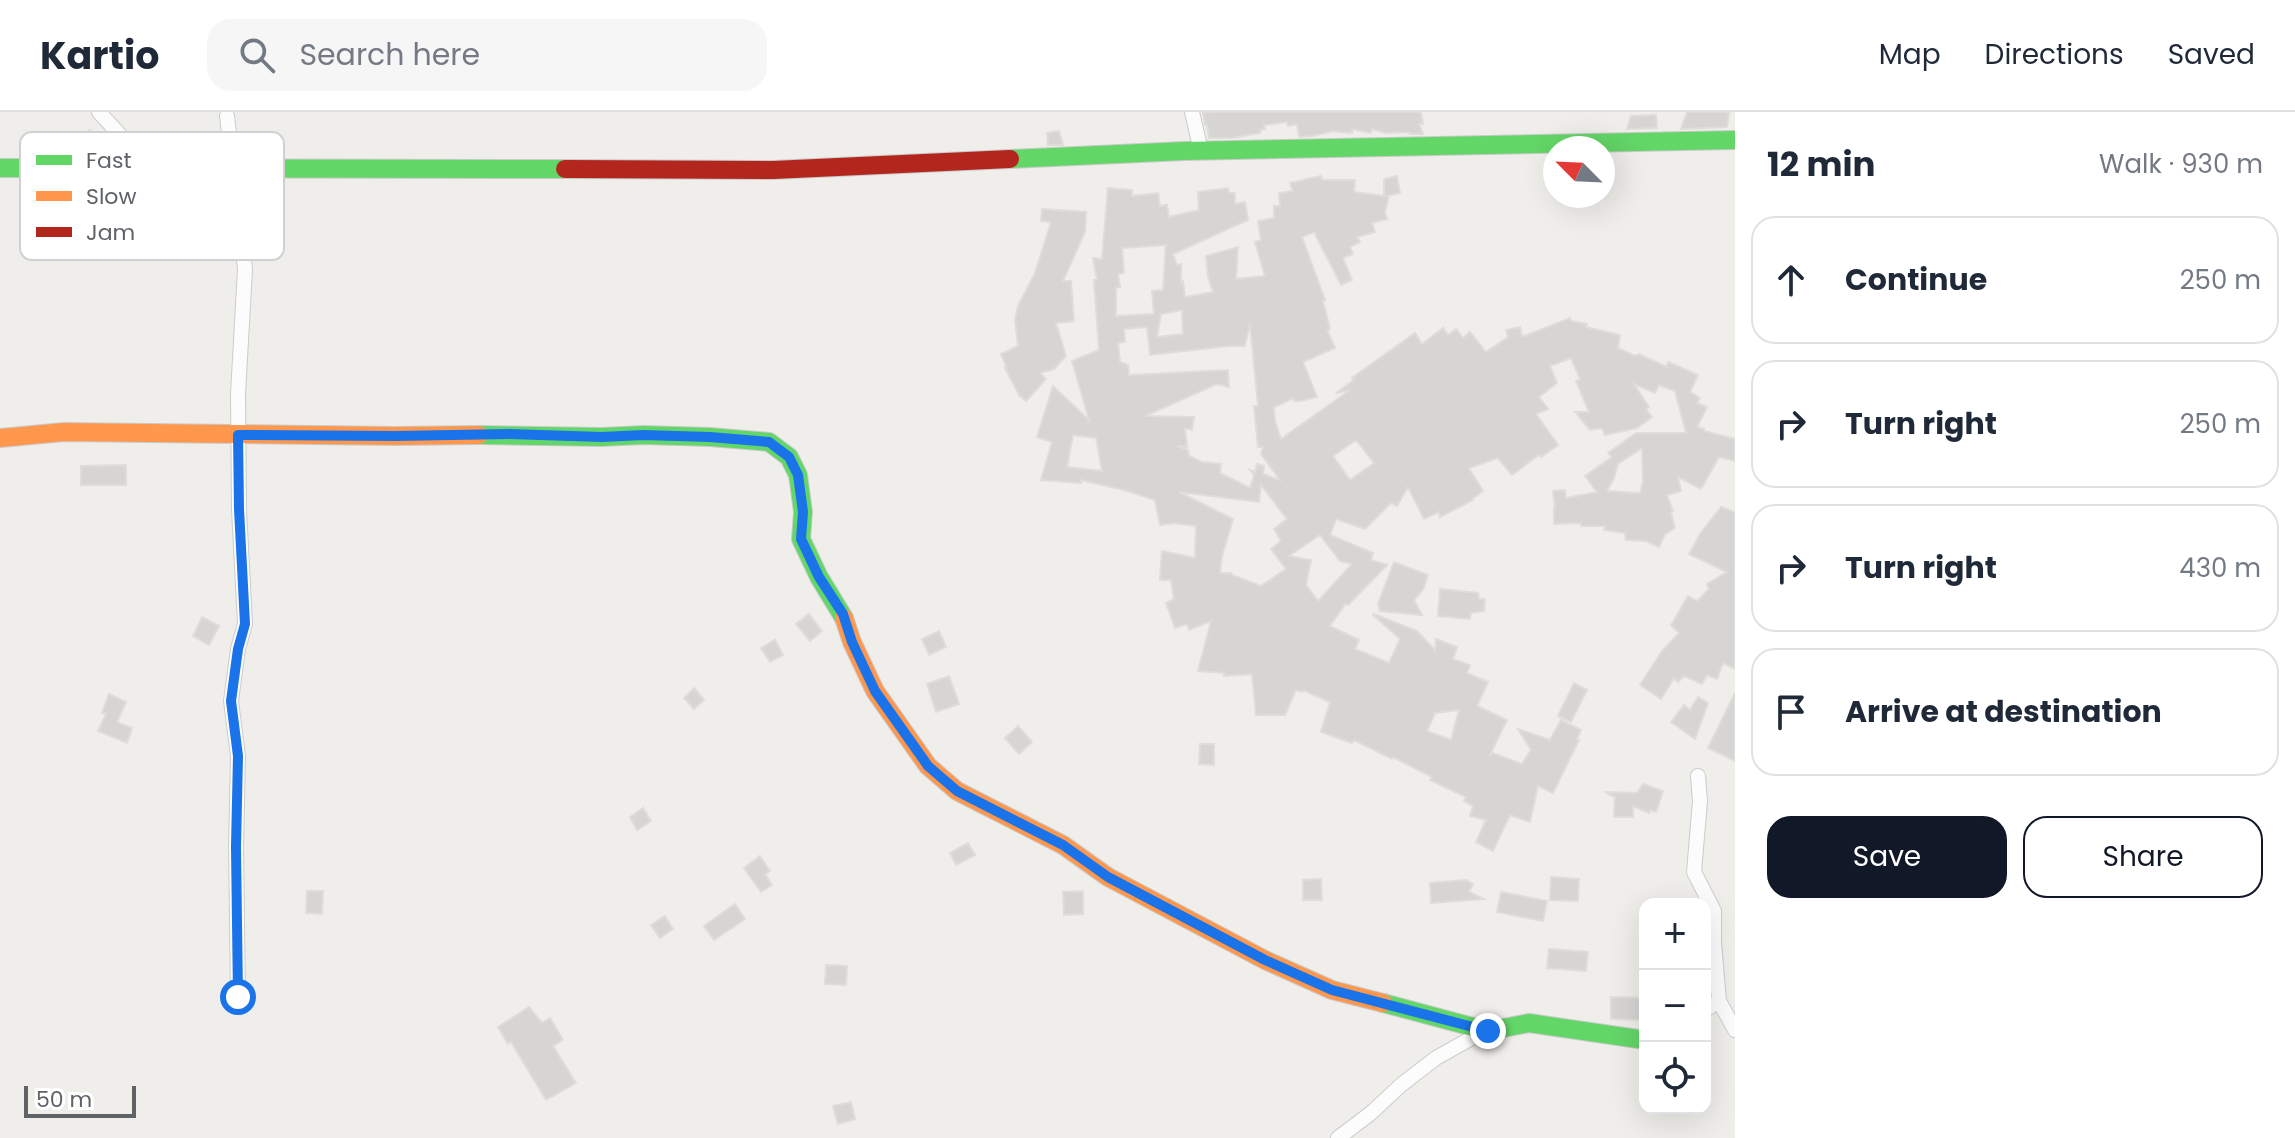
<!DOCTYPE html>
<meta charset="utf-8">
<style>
body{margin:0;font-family:Poppins,sans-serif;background:#f6f6f7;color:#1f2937}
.controls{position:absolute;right:24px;bottom:24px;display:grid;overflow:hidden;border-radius:16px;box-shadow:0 8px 32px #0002}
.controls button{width:72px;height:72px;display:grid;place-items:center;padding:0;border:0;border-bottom:2px solid #e0e1e3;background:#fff;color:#1f2937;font:40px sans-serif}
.compass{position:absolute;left:1543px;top:24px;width:72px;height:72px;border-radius:50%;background:#fff;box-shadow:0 8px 32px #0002;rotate:294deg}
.scale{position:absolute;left:24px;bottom:20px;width:112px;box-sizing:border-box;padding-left:8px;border:4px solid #5f6368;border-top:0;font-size:22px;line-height:28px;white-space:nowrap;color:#5f6368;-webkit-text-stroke:6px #fff;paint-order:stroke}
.stop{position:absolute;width:24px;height:24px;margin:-18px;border:6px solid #1a73e8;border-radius:50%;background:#fff}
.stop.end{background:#1a73e8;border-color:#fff;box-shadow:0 2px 8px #0008}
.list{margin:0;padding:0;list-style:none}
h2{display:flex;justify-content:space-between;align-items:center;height:104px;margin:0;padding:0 32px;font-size:34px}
h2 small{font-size:26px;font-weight:400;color:#747a83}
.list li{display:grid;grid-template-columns:52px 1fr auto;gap:24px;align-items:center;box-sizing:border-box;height:128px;margin:0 16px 16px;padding:0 16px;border:2px solid #e0e1e3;border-radius:24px}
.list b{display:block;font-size:30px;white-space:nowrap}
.list em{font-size:26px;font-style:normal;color:#747a83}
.actions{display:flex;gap:16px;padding:24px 32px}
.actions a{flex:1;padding:18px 0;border:2px solid #111827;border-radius:24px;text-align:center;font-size:28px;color:#111827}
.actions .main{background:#111827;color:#fff}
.icon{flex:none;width:44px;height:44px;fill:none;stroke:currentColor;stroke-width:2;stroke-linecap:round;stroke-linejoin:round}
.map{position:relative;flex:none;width:1735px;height:1026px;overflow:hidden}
header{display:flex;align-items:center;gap:48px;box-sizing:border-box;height:112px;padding:0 40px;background:#fff;border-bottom:2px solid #e0e1e3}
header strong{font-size:38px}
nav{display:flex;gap:44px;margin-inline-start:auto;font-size:28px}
.search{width:560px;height:72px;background:#f6f6f7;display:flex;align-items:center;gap:20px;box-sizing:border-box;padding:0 28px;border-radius:24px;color:#747a83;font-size:30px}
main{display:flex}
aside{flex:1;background:#fff}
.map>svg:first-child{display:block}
.building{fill:#d6d5d3;stroke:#deddd9;stroke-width:2;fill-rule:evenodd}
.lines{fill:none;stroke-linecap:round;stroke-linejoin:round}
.street-casing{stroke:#cbcccc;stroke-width:16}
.fast-casing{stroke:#cacacb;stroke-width:20}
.slow-casing{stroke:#cacacb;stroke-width:20}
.jam-casing{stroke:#cacacb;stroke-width:20}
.street{stroke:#fdfcfc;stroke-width:14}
.fast{stroke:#63d668;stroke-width:18}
.slow{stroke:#ff974d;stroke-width:18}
.jam{stroke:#b3261e;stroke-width:18}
.route{stroke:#1a73e8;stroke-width:10}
.key{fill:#fff;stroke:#cfd0d2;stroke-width:2}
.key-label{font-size:22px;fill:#5f6368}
</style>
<header>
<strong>Kartio</strong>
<div class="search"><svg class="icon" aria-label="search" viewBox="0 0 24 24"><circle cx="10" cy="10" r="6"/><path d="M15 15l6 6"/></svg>Search here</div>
<nav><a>Map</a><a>Directions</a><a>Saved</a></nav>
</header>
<main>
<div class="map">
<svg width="1735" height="1026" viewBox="0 0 1735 1026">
<rect width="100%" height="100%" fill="#efeeea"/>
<path class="building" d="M1210,0H1421L1423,12H1419L1423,22H1410L1409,20L1386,21L1372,17L1371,21L1352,17V21L1332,19L1313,24L1299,25L1297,12L1288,14L1287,10L1264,13L1265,17L1260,18V21L1232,26H1209L1207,13H1205L1203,1Z
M1687,0H1729L1727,15L1681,17Z
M1656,3L1657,16L1627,17L1631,4Z
M90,18L104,40L98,44H87L76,28Z
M1059,19L1063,33H1048L1047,21Z
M1321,64L1322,68H1355L1354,80L1384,84V67L1397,64L1400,81L1385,84H1389L1385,100L1387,107L1372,111L1375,120L1357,125L1360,130L1350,135L1353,142L1343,146L1352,168L1341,173L1314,120L1302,125L1325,188L1323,189L1330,217L1327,218L1335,236L1303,250L1317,285L1300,289H1294V286L1274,295L1275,309L1281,327L1350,278L1336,281L1354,268L1352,266L1415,221L1422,232L1443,216L1448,223L1456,217L1463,226L1470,220L1486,240L1508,225L1506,218L1520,215L1522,225L1570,206L1571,209L1587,212L1586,215L1620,223L1618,236L1635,244L1639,242L1667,255L1668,250L1698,263L1690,280L1700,286L1697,291L1707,295L1697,315L1704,317V319L1735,327V349L1719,345L1701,377L1678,365L1681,379L1667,383L1673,399L1671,400L1675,416L1665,422L1659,435L1646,429L1626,428L1625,421L1604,418L1605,414H1581V411L1554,412V396H1555L1553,379L1565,378L1566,386L1597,380L1585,364L1612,345L1608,341L1636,321H1686L1675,279L1659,273L1655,281L1634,272L1649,295L1646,297L1652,305L1637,316L1605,323L1602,316L1590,318L1575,300H1589L1576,269L1580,267L1571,246L1550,254L1557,271L1539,285L1548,297L1536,302L1558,333L1541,345L1539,343L1512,363L1498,346L1469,356L1483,379L1472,387L1473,388L1440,405L1439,400L1424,407L1408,375L1397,394L1391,391L1365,417L1336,407L1330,423L1373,441L1371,448L1387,453L1348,493L1346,491L1330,514L1359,528L1355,537L1389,551L1400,527L1373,503L1374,502L1417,519L1435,538L1436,527L1457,535L1453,547L1470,553L1467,561L1488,570L1477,594L1507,608L1490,643L1493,641L1522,652L1531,638L1518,617L1550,628L1561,608L1581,618L1577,627L1579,628L1553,681L1538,674L1530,710L1510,703L1493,739L1476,730L1486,708L1470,704L1473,694L1464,689L1466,685L1430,668L1432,665L1393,645L1392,647L1354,628L1352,631L1321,620L1330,590L1303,578L1302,580L1296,578L1285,603H1256L1252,562L1224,564V561L1198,559L1211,509L1189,518L1187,512L1175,516L1166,491L1174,487L1171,468H1160L1162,439L1195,446L1196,414L1174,411L1160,413L1155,388L1124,378L1081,368V371L1041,368L1052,330L1037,325L1053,274L1089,308L1072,249L1099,238L1094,168H1097L1093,146L1102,147L1108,76L1132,78V84L1158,81L1160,94L1167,93L1169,105L1199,98L1198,80L1228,76L1229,81H1235V92L1245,90L1248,108L1173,142L1177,153L1181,152V170L1183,169L1185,185L1213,180L1208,165L1206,144L1238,135L1236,167L1265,164L1255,130L1261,128L1258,109L1274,106V94H1280L1279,81L1293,79L1290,71ZM1166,133L1163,178L1152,179L1154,202L1116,204V176L1120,175L1118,162L1124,161L1122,136ZM1182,198L1183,222L1157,225L1161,202ZM1250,212L1258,294H1254L1258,335H1263L1261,342L1280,368L1263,362L1264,354L1257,352L1255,360L1250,358L1254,363L1250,376L1220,361L1221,352L1202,350L1189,344L1188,338L1177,334L1187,335L1185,316L1192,318L1194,305L1145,304L1217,272L1229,275L1228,258L1129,263L1128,253L1120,250L1118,231L1125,230L1124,217L1147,215L1150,243L1228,234H1245ZM1073,323L1096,326L1102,359L1067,355ZM1356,328L1374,351L1350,368L1333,344ZM1642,336L1643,370L1640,381L1607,379L1614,366L1618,352ZM1261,373L1287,407L1274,417L1281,429L1271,437L1286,457L1261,474L1232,463L1231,461H1220L1222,444L1233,407L1179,380L1259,390ZM1320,423L1340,449L1352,452L1318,489L1306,473L1311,448L1289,444ZM1459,598L1451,628L1427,619L1435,601Z
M1042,97L1086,100L1085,120L1063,169H1071L1074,209L1056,211L1066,244L1054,257L1040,261L1046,267L1026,289L1019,283L1005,256H1007L1001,242L1018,234L1015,207L1018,194L1035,161L1051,110L1041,109Z
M126,353V373H81V354Z
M1721,395L1735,400V557L1723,551L1717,567L1707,563L1702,572L1684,564L1678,570L1674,566L1661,587L1640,573L1662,539L1679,521L1671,513L1688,484L1697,489L1709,477L1707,472L1727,460L1689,442L1700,422Z
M1394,450L1428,463L1423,478L1414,488L1422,503L1380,499L1378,492Z
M1440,477L1478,481L1479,487H1485L1484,499L1471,501L1470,507L1438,504Z
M809,502L822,519L810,529L796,512Z
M202,505L219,514L209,533L193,524Z
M939,519L946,535L929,543L922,527Z
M775,528L783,543L770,550L761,536Z
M949,564L959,592L936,600L927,572Z
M1574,571L1587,578L1571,610L1558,604Z
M694,576L704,588L694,597L684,586Z
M1735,581V649L1708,636Z
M109,582L126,590L117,610L132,616L127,631L98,619L106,602L102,601Z
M1698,585L1708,591L1695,627L1671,610L1684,593L1690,598Z
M1018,614L1032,630L1019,642L1005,626Z
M1200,632H1214V653L1199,652Z
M1643,672L1663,679L1656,700L1650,698L1649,701L1633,694V705H1614L1615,685L1605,680L1637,681Z
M643,696L651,709L637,718L630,705Z
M968,731L975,743L956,753L950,741Z
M760,744L770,759L765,762L772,773L761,780L744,756Z
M1551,765L1579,767L1578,789L1550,788Z
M1321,767L1322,788H1303V768Z
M1466,768L1473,772L1469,780L1484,787L1431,791L1430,771Z
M307,779H323L322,802L306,801Z
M1083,779V802L1064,803L1063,780Z
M1501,780L1547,789L1543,809L1497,800Z
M735,792L745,807L714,828L704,814Z
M665,804L673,817L660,826L651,813Z
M1549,837L1588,840L1586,859L1547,856Z
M826,853L847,854L846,873L825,872Z
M1611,885L1645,886V908L1611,907Z
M529,895L542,911L550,906L563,928L553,934L576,971L546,988L511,930L508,932L498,915Z
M851,990L855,1007L838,1012L833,994Z"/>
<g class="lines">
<defs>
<path id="street" d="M99,0L149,55
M1192,0L1201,39
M227,4L245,157L238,282L239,397L245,512L238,537L231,589L238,644L236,735L238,885
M1698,664L1700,689L1694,760L1714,799V831L1719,889L1735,918
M1705,898L1719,889
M1338,1026L1371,1001L1401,973L1436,946L1486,918"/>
<path id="fast" d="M1010,47L1184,39L1735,28
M0,56L565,57
M479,323L602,325L643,323L710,325L769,330L789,345L798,363L803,400L801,427L819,465L844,506
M1383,891L1488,919L1529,911L1645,928"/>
<path id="slow" d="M0,326L64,320L395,324L479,323
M844,506L852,530L875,579L928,654L957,679L1063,733L1108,765L1265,848L1332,878L1383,891"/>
<path id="jam" d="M565,57L773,58L1010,47"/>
</defs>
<use href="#street" class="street-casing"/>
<use href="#fast" class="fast-casing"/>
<use href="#slow" class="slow-casing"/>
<use href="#jam" class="jam-casing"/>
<use href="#street" class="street"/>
<use href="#fast" class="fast"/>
<use href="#slow" class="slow"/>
<use href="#jam" class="jam"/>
</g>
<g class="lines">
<path class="route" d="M238,885L236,735L238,644L231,589L238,537L245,512L239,397L238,323L395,324L509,322L602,325L643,323L710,325L769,330L789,345L798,363L803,400L801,427L819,465L843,502L852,530L875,579L928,654L957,679L1063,733L1108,765L1265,848L1332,878L1488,919"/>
</g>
<rect x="20" y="20" width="264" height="128" rx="12" class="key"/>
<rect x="36" y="43" width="36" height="10" fill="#63d668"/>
<rect x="36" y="79" width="36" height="10" fill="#ff974d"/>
<rect x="36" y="115" width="36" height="10" fill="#b3261e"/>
<g class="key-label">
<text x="86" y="56">Fast</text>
<text x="86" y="92">Slow</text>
<text x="86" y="128">Jam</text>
</g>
</svg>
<div class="controls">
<button>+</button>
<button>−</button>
<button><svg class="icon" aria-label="locate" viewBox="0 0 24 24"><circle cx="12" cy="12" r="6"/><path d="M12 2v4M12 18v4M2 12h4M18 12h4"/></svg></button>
</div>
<svg class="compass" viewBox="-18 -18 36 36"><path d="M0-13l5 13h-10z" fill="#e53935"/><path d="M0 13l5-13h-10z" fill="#747a83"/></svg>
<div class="scale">50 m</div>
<div class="stop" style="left:238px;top:885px"></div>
<div class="stop end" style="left:1488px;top:919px"></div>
</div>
<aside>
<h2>12 min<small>Walk · 930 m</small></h2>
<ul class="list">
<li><svg class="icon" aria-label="ahead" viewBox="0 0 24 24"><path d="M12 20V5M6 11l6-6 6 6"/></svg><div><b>Continue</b></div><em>250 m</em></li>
<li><svg class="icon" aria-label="right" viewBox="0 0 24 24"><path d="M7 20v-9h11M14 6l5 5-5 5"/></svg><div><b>Turn right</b></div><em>250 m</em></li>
<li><svg class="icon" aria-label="right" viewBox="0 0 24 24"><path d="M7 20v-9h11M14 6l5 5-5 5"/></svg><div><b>Turn right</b></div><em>430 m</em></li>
<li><svg class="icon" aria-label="arrive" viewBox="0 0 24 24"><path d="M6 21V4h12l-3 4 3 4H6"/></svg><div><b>Arrive at destination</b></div></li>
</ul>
<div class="actions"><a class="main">Save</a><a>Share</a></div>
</aside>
</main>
